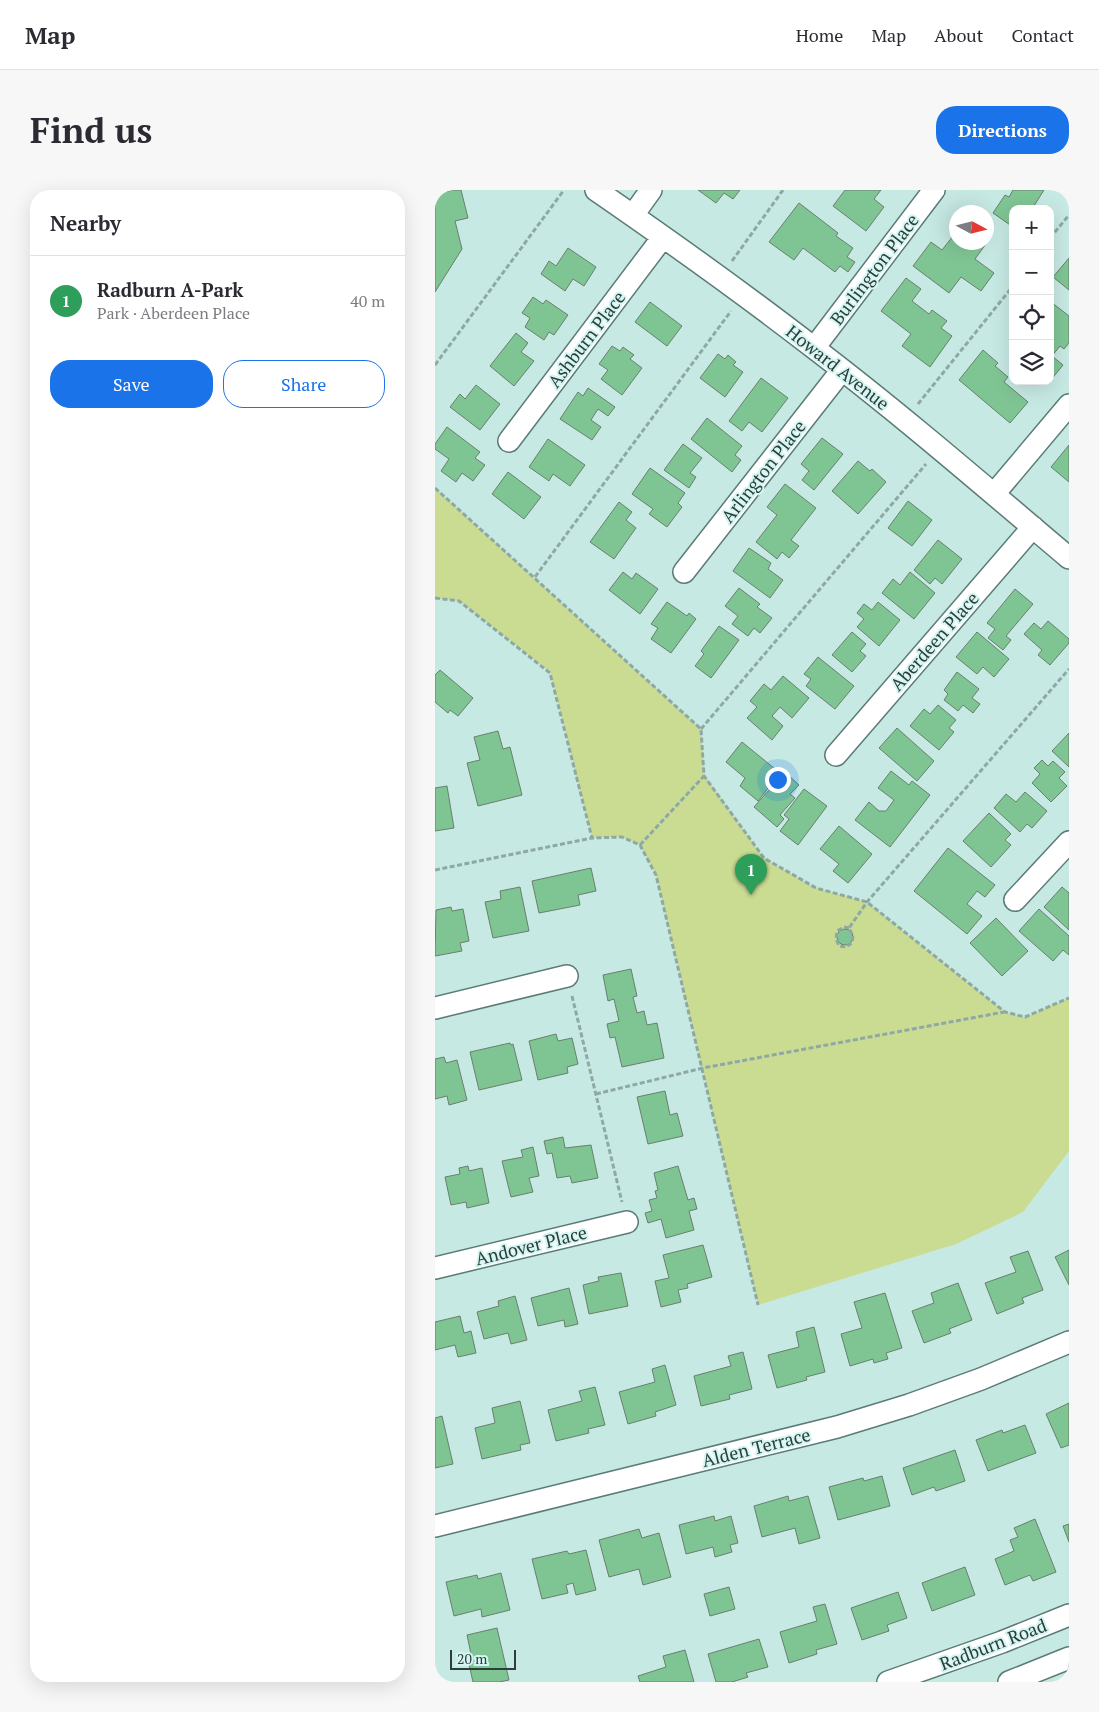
<!DOCTYPE html>
<meta charset="utf-8">
<style>
body{margin:0;font-family:"PT Serif",serif;background:#f7f7f7;color:#2b2b33}
.controls{position:absolute;right:15px;top:15px;display:grid;overflow:hidden;border-radius:10px;box-shadow:0 5px 20px #0002}
.controls button{width:45px;height:45px;display:grid;place-items:center;padding:0;border:0;border-bottom:1px solid #e1e1e2;background:#fff;color:#2b2b33;font:25px sans-serif}
.compass{position:absolute;left:514px;top:15px;width:45px;height:45px;border-radius:50%;background:#fff;box-shadow:0 5px 20px #0002;rotate:97deg}
.scale{position:absolute;left:15px;bottom:12px;width:66px;box-sizing:border-box;padding-left:5px;border:2px solid #2e3c3a;border-top:0;font-size:14px;line-height:18px;white-space:nowrap;color:#2e3c3a;-webkit-text-stroke:4px #d4f6f2;paint-order:stroke}
.you{position:absolute;left:342px;top:589px;width:18px;height:18px;margin:-12px;border:4px solid #fff;border-radius:50%;background:#1a73e8;box-shadow:0 0 0 8px #1a73e833}
.badge{display:grid;place-items:center;width:32px;height:32px;border-radius:50%;background:#1a73e8;color:#fff;font-size:16px;font-weight:700}
.pin{position:absolute;translate:-50% -41px;filter:drop-shadow(0 1px 2px #0008)}
.pin::after{content:'';position:absolute;top:26px;width:18px;height:15px;background:inherit;clip-path:polygon(0 0,100% 0,50% 100%)}
.list{margin:0;padding:0;list-style:none}
h2{display:flex;justify-content:space-between;align-items:center;height:65px;margin:0;padding:0 20px;font-size:21px}
h2 small{font-size:16px;font-weight:400;color:#7c7c81}
.list li{display:grid;grid-template-columns:32px 1fr auto;gap:15px;align-items:center;box-sizing:border-box;height:90px;padding:0 20px;border-top:1px solid #e1e1e2}
.list b{display:block;font-size:19px;white-space:nowrap}
.list p{margin:0;font-size:16px;white-space:nowrap;color:#7c7c81}
.list em{font-size:16px;font-style:normal;color:#7c7c81}
.actions{display:flex;gap:10px;padding:15px 20px}
.actions a{flex:1;padding:11px 0;border:1px solid #1a73e8;border-radius:20px;text-align:center;font-size:18px;color:#1a73e8}
.actions .main{background:#1a73e8;color:#fff}
.icon{flex:none;width:28px;height:28px;fill:none;stroke:currentColor;stroke-width:2;stroke-linecap:round;stroke-linejoin:round}
.map{position:relative;flex:none;width:634px;height:1492px;overflow:hidden;border-radius:20px}
header{display:flex;align-items:center;gap:30px;box-sizing:border-box;height:70px;padding:0 25px;background:#fff;border-bottom:1px solid #e1e1e2}
header strong{font-size:24px}
nav{display:flex;gap:28px;margin-inline-start:auto;font-size:18px}
.intro{display:flex;align-items:center;justify-content:space-between;box-sizing:border-box;height:120px;padding:0 30px}
h1{margin:0;font-size:35px}
.button{padding:12px 22px;border-radius:20px;background:#1a73e8;color:#fff;font-size:18px;font-weight:700}
main{display:flex;gap:30px;padding:0 30px}
aside{flex:1;background:#fff;border-radius:20px;box-shadow:0 5px 20px #0002}
.map>svg:first-child{display:block}
.green{fill:#cadb92}
.building{fill:#7fc594;stroke:#697f6e}
.lines{fill:none;stroke-linecap:round;stroke-linejoin:round}
.street-casing{stroke:#5b7b77;stroke-width:24}
.path{stroke:#8ea9a5;stroke-width:3;stroke-dasharray:5 2.5;stroke-linecap:butt}
.street{stroke:#fff;stroke-width:21}
.labels{text-anchor:middle;dominant-baseline:central;stroke-width:4;stroke-linejoin:round;paint-order:stroke}
.street-label{font-size:18px;fill:#2e3c3a;stroke:#d4f6f2}
</style>
<header>
<strong>Map</strong>
<nav><a>Home</a><a>Map</a><a>About</a><a>Contact</a></nav>
</header>
<div class="intro"><h1>Find us</h1><a class="button">Directions</a></div>
<main>
<aside>
<h2>Nearby<small></small></h2>
<ul class="list">
<li><span class="badge" style="background:#2e9e5b">1</span><div><b>Radburn A-Park</b><p>Park · Aberdeen Place</p></div><em>40 m</em></li>
</ul>
<div class="actions"><a class="main">Save</a><a>Share</a></div>
</aside>
<div class="map">
<svg width="634" height="1492" viewBox="0 0 634 1492">
<rect width="100%" height="100%" fill="#c7e9e4"/>
<path class="green" d="M0,298L266,539L270,586L329,668L381,698L432,712L570,822L590,827L634,808V961L588,1022L521,1054L323,1115L221,685L205,655L187,647L157,648L115,482L24,411L0,408Z"/>
<path class="building" d="M18,0H26L33,28L20,31L27,59L0,102V4Z
M263,0H305L298,9L289,3L281,13Z
M410,0H446L439,9L449,17L431,41L398,16Z
M578,0H609L597,19H578V37L558,23L570,5L574,7Z
M364,13L403,43L401,46L418,58L412,67L420,72L413,82L405,76L400,82L368,58L359,70L334,52Z
M522,41V52H552V44L556,47L540,69L559,83L546,101L526,87L514,103L478,76L496,52L507,60Z
M133,58L161,77L149,96L138,89L130,101L106,84L114,71L121,76Z
M634,68V100L618,87Z
M471,88L486,99L477,111L494,124L497,120L512,131L506,138L517,146L495,177L467,156L476,144L446,121Z
M98,107L108,114L111,110L133,125L119,145L114,142L109,150L90,137L95,128L87,123Z
M215,112L247,136L232,156L200,132Z
M616,112L634,126V153L629,159L625,156L617,166L628,175L615,191Z
M81,143L93,153L86,162L99,171L79,196L55,176Z
M177,156L185,161L188,157L199,165L195,169L207,178L187,205L166,189L173,180L164,174Z
M548,160L563,173L560,176L573,187L569,192L593,212L575,233L524,190Z
M283,164L290,169L293,165L301,172L298,175L308,182L290,207L265,188Z
M326,188L353,208L327,242L314,232L307,241L294,231Z
M41,195L65,214L45,240L15,217L25,204L30,209Z
M153,198L180,217L173,226L163,219L156,230L166,237L157,250L125,229L143,202L148,206Z
M272,228L307,256L300,265L306,270L297,282L256,249Z
M12,237L45,262L40,268L50,275L38,291L27,283L21,292L6,281L14,269L0,259V254Z
M387,248L408,264L379,300L367,290L374,281L366,274Z
M113,249L150,275L135,296L118,284L114,291L94,277Z
M248,254L267,268L255,283L261,287L254,298L229,280Z
M634,255V292L616,277Z
M423,271L435,281L437,279L451,292L423,324L397,301Z
M215,278L250,303L243,313L247,317L232,337L214,324L218,319L197,304Z
M73,282L106,307L89,329L57,304Z
M350,294L381,318L356,350L364,356L354,368L347,362L342,369L321,352L342,325L332,317Z
M473,311L497,330L477,356L453,338Z
M184,312L197,322L191,330L201,338L179,369L155,352Z
M503,350L527,369L507,394L500,388L495,394L479,380Z
M314,358L336,373L333,379L348,390L335,408L298,381Z
M188,382L197,389L201,383L223,399L205,424L174,400Z
M475,382L500,403L479,429L447,403L458,389L465,395Z
M304,398L325,414L322,417L337,428L325,443L319,438L313,446L297,434L303,426L290,416Z
M580,399L598,414L571,446L576,450L568,460L553,448L560,439L552,433Z
M232,412L252,426L254,423L261,429L236,463L216,449L223,438L216,434Z
M443,412L465,430L444,456L422,437L429,429L422,423L429,414L437,420Z
M613,431L634,449V453L615,475L603,465L607,460L589,444L599,433L606,439Z
M284,436L304,450L276,488L260,476L269,464L266,461Z
M417,442L431,454L425,461L431,466L417,482L397,465Z
M542,442L574,469L559,487L548,477L542,484L521,467Z
M383,467L419,496L400,519L371,496L376,489L369,484Z
M5,480L38,508L23,526L15,520L13,523L0,512V485Z
M522,482L544,499L537,508L545,514L538,523L528,515L523,521L509,510L513,504L509,500Z
M348,486L374,508L357,528L345,517L337,526L348,536L337,550L312,528L322,517L315,511L329,494L336,500Z
M503,515L521,530L514,538L519,542L504,560L475,536L489,519L495,524Z
M462,538L499,571L482,591L444,558Z
M63,541L68,559L75,557L87,605L43,616L32,573L45,570L39,547Z
M634,543V577L617,561Z
M307,552L345,583L323,611L305,596L310,588L291,572Z
M607,570L613,576L618,571L630,582L624,588L632,596L616,612L597,593L605,584L599,578Z
M456,581L474,595L477,591L495,605L455,657L420,630L434,612L444,621H451L459,610L443,598Z
M350,582L364,595L355,604L360,608L345,625L349,629L342,637L319,617Z
M12,596L19,638L0,641V598Z
M369,599L392,616L363,655L345,641L354,629L349,625Z
M590,602L612,621L597,638L592,634L585,642L559,618L571,604L581,612Z
M554,623L576,644L570,650L576,655L556,677L528,651Z
M404,636L437,664L413,693L398,681L404,674L385,659Z
M513,658L560,695L550,707L542,701L532,714L547,726L532,744L479,701Z
M156,678L161,701L143,705L145,715L104,723L97,691Z
M85,697L94,741L58,748L50,712L66,709L65,701Z
M627,697L634,703V740L609,717Z
M16,717L17,721L28,719L34,751L25,753L27,761L0,766L1,720Z
M604,719L634,746V765L628,760L618,771L584,741Z
M561,728L593,761L567,786L535,753Z
M402 747a8 8 0 1 1 16 0a8 8 0 1 1-16 0Z
M196,779L202,806L198,807L202,823L209,821L212,835L222,833L229,868L187,877L180,847L175,848L172,834L184,831L179,809L173,811L168,785Z
M121,844L123,851L137,848L143,874L132,877L133,883L103,890L94,851Z
M75,853L76,855L78,854L87,890L44,900L35,862Z
M9,867L11,873L22,870L32,910L14,915L12,906L0,909V869Z
M230,901L235,925L242,923L248,946L213,954L202,907Z
M128,947L130,958L156,955L163,988L137,993L135,986L122,988L117,963L112,964L109,951Z
M98,957L104,986L94,988L98,1002L76,1007L67,971L88,967L86,960Z
M33,976L34,981L47,978L54,1013L32,1018L31,1012L16,1015L10,987L25,984L24,978Z
M243,976L253,1010L259,1008L262,1019L254,1021L259,1040L231,1048L226,1029L213,1033L210,1023L217,1021L214,1010L222,1008L220,1001L223,1000L219,983Z
M268,1055L277,1087L252,1094L253,1098L243,1100L246,1112L226,1117L220,1091L234,1088L228,1065Z
M634,1060V1095L620,1067Z
M593,1061L608,1100L587,1108L589,1113L562,1124L550,1093L581,1082L575,1067Z
M186,1083L193,1116L154,1124L148,1095L164,1091L163,1087Z
M523,1093L537,1130L514,1139L516,1143L489,1153L477,1121L499,1113L496,1103Z
M134,1098L143,1134L130,1137L129,1130L103,1136L96,1108Z
M450,1103L467,1158L451,1163L453,1169L439,1173L438,1169L415,1176L406,1144L427,1138L419,1112Z
M80,1106L92,1150L76,1154L73,1143L49,1149L42,1122L64,1116L63,1111Z
M25,1126L29,1143L36,1141L41,1163L23,1167L20,1155L0,1160V1132Z
M379,1137L390,1182L371,1187L372,1190L342,1198L333,1165L364,1157L361,1142Z
M308,1162L317,1199L294,1205L295,1209L266,1216L259,1186L296,1176L293,1166Z
M230,1175L241,1215L220,1222L221,1226L193,1234L184,1202L220,1192L217,1179Z
M160,1197L170,1235L153,1239L154,1243L121,1251L113,1220L147,1211L144,1201Z
M85,1211L95,1253L85,1255L86,1260L47,1269L40,1238L60,1233L57,1218Z
M634,1213V1255L626,1258L611,1224Z
M7,1226L18,1274L0,1278V1228Z
M590,1235L601,1263L553,1281L541,1250L567,1240L568,1243Z
M520,1260L530,1291L501,1301L499,1297L477,1305L468,1278Z
M447,1286L455,1316L403,1330L394,1297L428,1288L429,1291Z
M353,1306L354,1311L373,1306L385,1348L364,1354L360,1338L327,1347L319,1316Z
M279,1326L280,1331L296,1326L303,1353L295,1355L297,1362L280,1367L278,1357L251,1364L244,1335Z
M600,1329L621,1382L598,1391L595,1385L570,1395L560,1369L579,1361L575,1350L583,1347L579,1338Z
M634,1334V1352L628,1336Z
M204,1339L207,1348L224,1343L236,1387L208,1395L204,1379L174,1387L164,1350Z
M151,1360L161,1400L141,1405L138,1393L131,1395L133,1403L107,1409L97,1369L132,1361L134,1364Z
M530,1377L540,1405L497,1421L487,1393Z
M66,1383L75,1420L47,1427L46,1419L19,1426L11,1392L42,1385L43,1389Z
M294,1397L300,1419L275,1426L269,1404Z
M463,1402L472,1428L452,1435L454,1441L427,1450L416,1418Z
M390,1414L402,1454L381,1460L382,1464L354,1473L345,1442L382,1431L378,1417Z
M62,1438L74,1490L64,1492H38L33,1470L37,1469L32,1445Z
M324,1449L333,1477L311,1483L313,1487L297,1492H281L273,1464Z
M250,1460L259,1492H205L203,1486L231,1477L228,1466Z"/>
<g class="lines">
<defs>
<path id="street" d="M161,0C235,51 308,103 379,158C467,225 550,297 634,368
M198,25L216,0
M379,158L499,0
M74,251L228,47
M559,304L634,215
M249,382L407,180
M401,565L598,337
M580,710L634,652
M0,818L132,786
M0,1078L192,1032
M0,1336L402,1237L474,1215L546,1189L634,1152
M453,1492L567,1452L634,1425
M574,1492L634,1468"/>
</defs>
<use href="#street" class="street-casing"/>
<path class="path" d="M615,48L634,25
M297,71L348,0
M0,175L129,0
M483,214L578,96
M0,298L266,539L269,586L329,668L381,698L432,712L570,822L590,827L634,808
M100,387L296,121
M0,408L24,411L115,483L157,648L187,647L205,655L221,685L323,1115
M266,539L491,274
M205,655L269,586
M0,680L157,648
M414,738L409,737L402,741L401,749L404,756L411,757L417,753L418,746L414,738L432,712L634,479
M137,806L187,1012
M161,904L268,878L569,822"/>
<use href="#street" class="street"/>
</g>
<g class="labels">
<g class="street-label">
<text transform="translate(439 79) rotate(-53)">Burlington Place</text>
<text transform="translate(151 149) rotate(-53)">Ashburn Place</text>
<text transform="translate(403 177) rotate(38)">Howard Avenue</text>
<text transform="translate(328 281) rotate(-52)">Arlington Place</text>
<text transform="translate(499 451) rotate(-49)">Aberdeen Place</text>
<text transform="translate(96 1055) rotate(-14)">Andover Place</text>
<text transform="translate(321 1257) rotate(-14)">Alden Terrace</text>
<text transform="translate(558 1454) rotate(-21)">Radburn Road</text>
</g>
</g>
</svg>
<div class="controls">
<button>+</button>
<button>−</button>
<button><svg class="icon" aria-label="locate" viewBox="0 0 24 24"><circle cx="12" cy="12" r="6"/><path d="M12 2v4M12 18v4M2 12h4M18 12h4"/></svg></button>
<button><svg class="icon" aria-label="layers" viewBox="0 0 24 24"><path d="M12 4l9 5-9 5-9-5zM3 14l9 5 9-5"/></svg></button>
</div>
<svg class="compass" viewBox="-18 -18 36 36"><path d="M0-13l5 13h-10z" fill="#e53935"/><path d="M0 13l5-13h-10z" fill="#7c7c81"/></svg>
<div class="scale">20 m</div>
<div class="you"></div>
<div class="pin badge" style="left:316px;top:705px;background:#2e9e5b">1</div>
</div>
</main>
